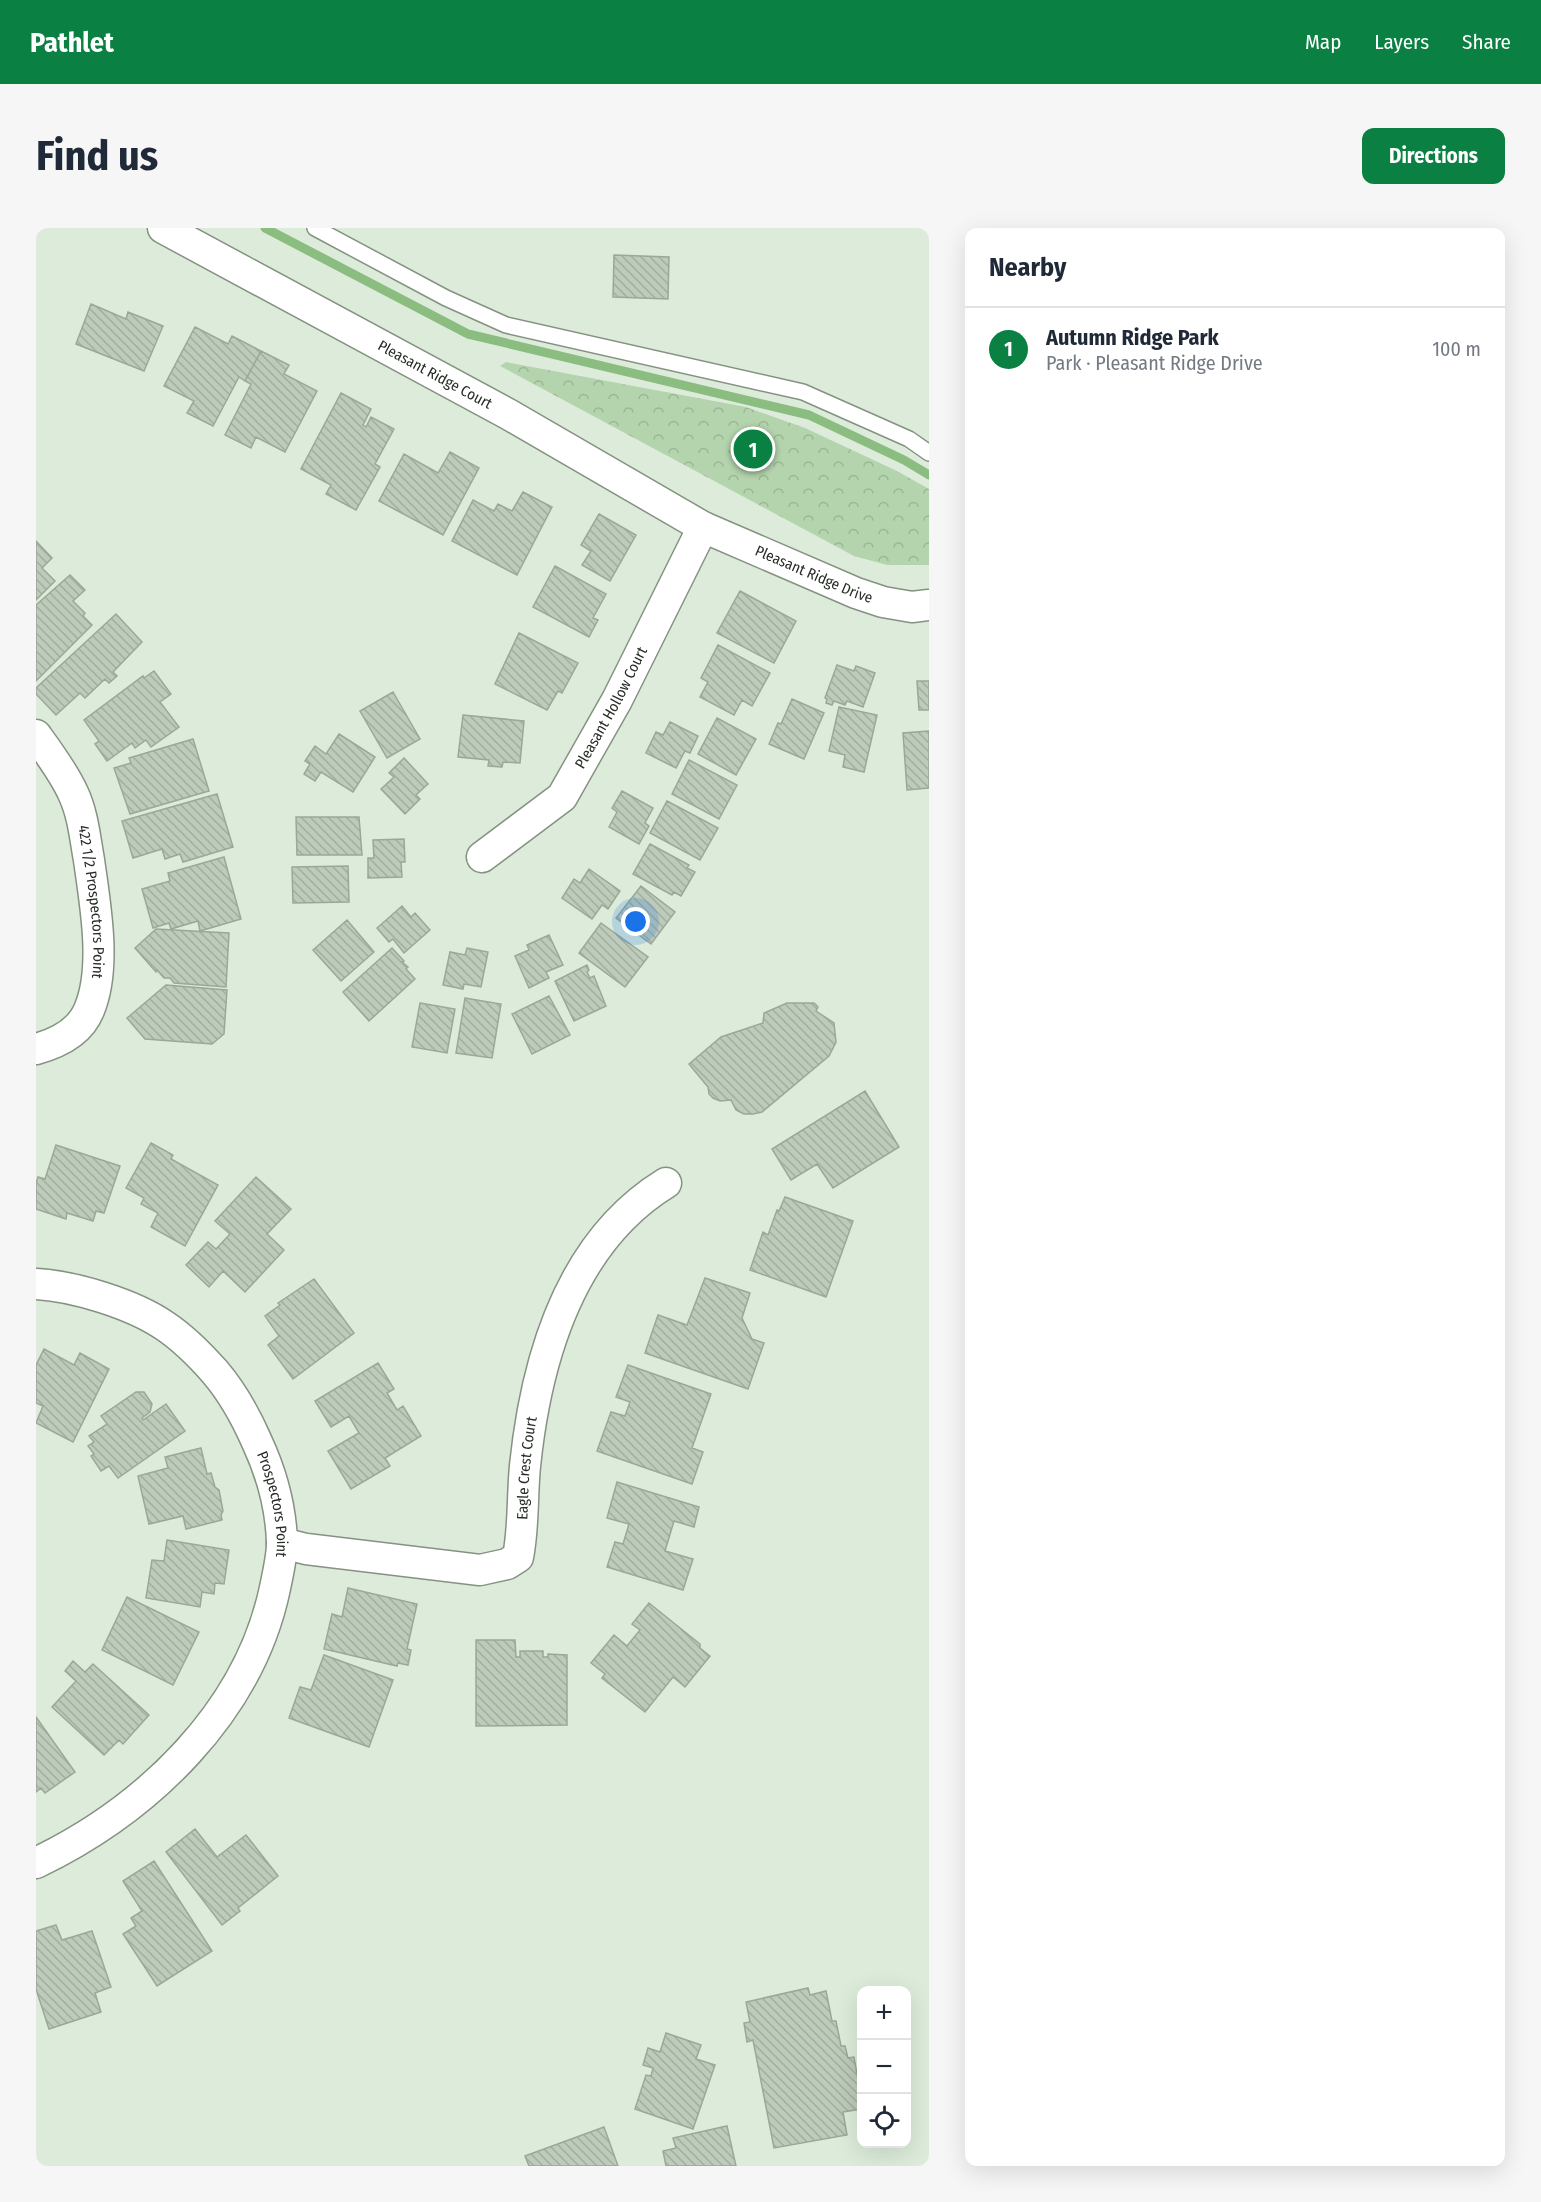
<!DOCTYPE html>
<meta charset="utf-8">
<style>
body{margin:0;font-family:"Fira Sans Condensed",sans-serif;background:#f6f6f7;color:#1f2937}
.controls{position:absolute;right:18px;bottom:18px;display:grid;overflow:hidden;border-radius:12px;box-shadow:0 6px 24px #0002}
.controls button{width:54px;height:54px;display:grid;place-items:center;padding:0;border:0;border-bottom:2px solid #e0e1e3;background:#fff;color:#1f2937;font:30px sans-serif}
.you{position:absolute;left:600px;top:694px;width:21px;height:21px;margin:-15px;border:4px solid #fff;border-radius:50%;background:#1a73e8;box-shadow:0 0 0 9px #1a73e833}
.badge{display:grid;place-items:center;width:39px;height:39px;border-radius:50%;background:#0b8043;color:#fff;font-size:20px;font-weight:700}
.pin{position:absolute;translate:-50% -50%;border:3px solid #fff;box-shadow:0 2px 6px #0006}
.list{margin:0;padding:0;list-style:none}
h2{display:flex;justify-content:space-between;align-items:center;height:78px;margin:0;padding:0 24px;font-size:26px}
h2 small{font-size:20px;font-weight:400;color:#747a83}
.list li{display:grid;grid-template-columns:39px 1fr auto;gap:18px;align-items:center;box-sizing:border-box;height:84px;padding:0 24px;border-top:2px solid #e0e1e3}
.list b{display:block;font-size:22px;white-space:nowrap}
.list p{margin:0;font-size:20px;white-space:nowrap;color:#747a83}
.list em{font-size:20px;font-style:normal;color:#747a83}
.icon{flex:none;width:33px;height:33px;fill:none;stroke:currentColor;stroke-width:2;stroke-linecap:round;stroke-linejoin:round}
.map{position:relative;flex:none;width:893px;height:1938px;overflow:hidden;border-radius:12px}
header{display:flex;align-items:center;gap:36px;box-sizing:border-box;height:84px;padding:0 30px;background:#0b8043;color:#fff}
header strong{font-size:28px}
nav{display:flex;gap:33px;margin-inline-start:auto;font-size:21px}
.intro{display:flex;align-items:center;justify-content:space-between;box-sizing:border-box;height:144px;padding:0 36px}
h1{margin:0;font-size:42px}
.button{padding:15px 27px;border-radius:12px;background:#0b8043;color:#fff;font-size:21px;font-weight:700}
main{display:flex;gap:36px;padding:0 36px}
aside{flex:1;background:#fff;border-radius:12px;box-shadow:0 6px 24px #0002}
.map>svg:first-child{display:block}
.park{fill:url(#park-crowns)}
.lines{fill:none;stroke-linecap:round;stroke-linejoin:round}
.stream{stroke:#8bbc80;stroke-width:9}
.building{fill:url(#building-back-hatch);stroke:#9aa897;stroke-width:1.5}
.service-casing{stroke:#859282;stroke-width:18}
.minor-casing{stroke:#859282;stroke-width:33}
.service{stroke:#fff;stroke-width:15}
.minor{stroke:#fff;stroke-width:30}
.labels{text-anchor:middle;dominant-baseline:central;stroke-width:6;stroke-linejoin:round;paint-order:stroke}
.street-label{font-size:15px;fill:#272d26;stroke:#eaf9e7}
</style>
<header>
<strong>Pathlet</strong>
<nav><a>Map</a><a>Layers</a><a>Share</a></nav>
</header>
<div class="intro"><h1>Find us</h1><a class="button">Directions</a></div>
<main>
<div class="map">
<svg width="893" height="1938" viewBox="0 0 893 1938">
<defs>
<pattern id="park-crowns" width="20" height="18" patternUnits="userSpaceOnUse" patternTransform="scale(1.5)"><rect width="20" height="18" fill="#b4d4ad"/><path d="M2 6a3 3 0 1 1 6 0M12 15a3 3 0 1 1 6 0" fill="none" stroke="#9bb695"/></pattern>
<pattern id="building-back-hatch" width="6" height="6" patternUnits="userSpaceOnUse" patternTransform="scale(1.5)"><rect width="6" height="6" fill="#bdcbba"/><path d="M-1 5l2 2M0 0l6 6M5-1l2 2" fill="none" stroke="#a2afa0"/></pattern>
</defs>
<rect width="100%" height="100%" fill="#ddecda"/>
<path class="park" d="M470,134L710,179L769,200L861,243L893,261V337H851L818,328L464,138Z"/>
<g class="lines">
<path class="stream" d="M229,0L432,106L773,187L868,232L893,247"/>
</g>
<path class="building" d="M578,27L633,29L632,71L577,69Z
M55,76L90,91L92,84L127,98L108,143L40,116Z
M159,99L192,116L196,108L225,123L209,153L203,149L177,198L151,185L158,173L128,158Z
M225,123L253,137L248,146L281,163L249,224L220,209L215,220L189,207L215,156L209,153Z
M305,165L335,181L327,197L330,199L335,189L358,201L339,236L344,239L320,282L290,266L295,257L265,241Z
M414,224L443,240L407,307L343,273L368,226L402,245Z
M487,264L516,279L481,347L416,313L437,272L458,283L462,276L476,283Z
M563,286L600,307L574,353L546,337L555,323L545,317Z
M0,313L16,330L6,340L19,353L0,372Z
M519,338L570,366L557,390L562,392L553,409L497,379Z
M34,347L49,362L37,373L49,385L47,388L56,397L0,453V377Z
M704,363L760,393L738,435L681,405Z
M80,386L106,414L77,444L81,448L73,455L69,451L49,470L44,465L20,487L0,466V460Z
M483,405L542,435L526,465L522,463L511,482L459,456Z
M682,417L734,445L716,478L706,472L698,487L664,469L672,454L665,450Z
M801,437L818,443L820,438L839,445L827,479L811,473L809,477L798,473L796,477L790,475L791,471L789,470Z
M118,443L135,466L124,474L143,499L115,519L110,512L99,520L96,515L71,533L59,516L63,513L48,492L107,448L108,450Z
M881,453H893V482H883Z
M357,464L384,511L351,530L324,483Z
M756,471L788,485L768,531L733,516L742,495L745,496Z
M803,479L841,487L828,544L807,539L809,527L793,523Z
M427,487L488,493L484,535L467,534L466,539L452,538L453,532L422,529Z
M681,490L720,511L700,547L662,526Z
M634,494L662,508L654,525L649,523L640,540L610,525L620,504L627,507Z
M893,503V560L871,562L867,505Z
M303,506L339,529L317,564L285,544L279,553L268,546L274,536L269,533L279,518L290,526Z
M157,511L173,563L94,586L78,540L95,535L93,530Z
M368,530L392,556L380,567L384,571L369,586L345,561L358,549L353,545Z
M653,532L701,557L683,591L636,566Z
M586,563L617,580L609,595L613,598L603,616L573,599L581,584L576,580Z
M181,566L197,619L147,634L144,626L129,631L126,621L97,630L86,593Z
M631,573L682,600L664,632L614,605Z
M260,589H323L326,627H261Z
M368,611L369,634H365L366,649L332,650V630H338L337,612Z
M614,616L653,637L651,640L659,644L645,668L638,664L636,667L597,646Z
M188,629L205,691L164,703L162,693L135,701L133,695L117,700L106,661L134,653L132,645Z
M312,638L313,674L257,675L256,639Z
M553,641L584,663L572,681L566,677L556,691L526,670L538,651L544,655Z
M605,658L639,684L615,716L580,690Z
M366,678L375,689L379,685L394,702L368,725L357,711L353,714L341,700Z
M311,692L338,724L305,753L277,722Z
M565,695L612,729L589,759L543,725Z
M120,701L193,705L190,759L138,755L134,750H128L121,742L120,744L99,720Z
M513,707L527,737L510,744L513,750L493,760L479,728L493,722L491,717Z
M356,720L368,733L366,734L372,739L370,741L379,751L333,793L307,764Z
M431,720L452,724L445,759L428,756L427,761L407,757L414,724L429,727Z
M551,737L553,742L551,744L554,750L558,748L570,778L538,793L519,753Z
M130,757L191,762L188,806L176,816L109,811L91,790Z
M513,768L534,807L496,826L476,786Z
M429,770L465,776L456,830L420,825Z
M384,775L419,781L411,825L376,819Z
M751,775H778L782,779L780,783L798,795L800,814L793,828L726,884L717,886H708L700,882L695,872L684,873L677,870L673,866L672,859L653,836L685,809L727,795L728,785Z
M829,863L863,919L797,960L781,936L755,952L736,921Z
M115,915L137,927L135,931L182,957L149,1018L115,999L122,985L105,976L108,970L90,960Z
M20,917L84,938L68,985L60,983L57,993L31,985L30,991L0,981V955L2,949L9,951Z
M220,949L255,981L231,1006L248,1022L209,1064L187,1043L173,1059L150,1037L172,1014L180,1021L194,1006L179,993Z
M749,969L817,993L790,1069L714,1042L727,1004L732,1007L741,982L743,983Z
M669,1050L714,1065L706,1090L716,1111L728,1115L712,1161L609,1125L622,1087L651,1097Z
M278,1051L318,1105L257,1151L232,1117L243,1108L229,1088L244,1077L242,1075Z
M8,1121L38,1137L44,1125L73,1141L37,1214L0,1195L7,1178L0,1175V1137Z
M342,1135L358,1161L351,1165L361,1182L367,1178L385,1208L349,1230L354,1238L315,1261L292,1223L323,1205L313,1188L295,1199L279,1173Z
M592,1137L675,1166L656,1220L667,1224L656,1256L561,1223L575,1184L589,1188L594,1174L580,1169Z
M100,1164H108L116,1176L114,1184L106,1190L107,1192L130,1176L149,1203L82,1250L73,1238L65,1243L55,1228L58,1226L52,1218L58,1214L53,1208L71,1196L65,1188Z
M165,1220L171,1246L175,1245L179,1259L183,1262L187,1283L185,1287L186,1292L150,1301L147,1288L113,1296L102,1248L132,1240L129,1229Z
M581,1254L663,1279L658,1299L638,1293L629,1323L657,1331L647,1362L571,1339L579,1314L587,1316L593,1296L571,1290Z
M131,1312L193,1322L188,1356L179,1355L178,1366L166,1364L164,1379L110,1370L116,1332L128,1333Z
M312,1360L381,1376L371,1421L375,1422L372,1437L362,1435L361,1438L288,1421L296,1386L306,1389Z
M91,1369L163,1404L137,1457L66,1422Z
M613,1375L664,1416V1420L674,1428L649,1459L637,1449L609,1484L566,1450L569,1446L555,1435L578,1407L591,1418L604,1402L596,1396Z
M440,1412H479L480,1429H484V1423H507V1429H512V1426L531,1427V1497L440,1498Z
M288,1427L357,1452L333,1519L253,1490L264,1459L275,1462Z
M37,1433L49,1444L57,1436L113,1487L87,1516L83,1512L68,1527L16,1479L40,1453L29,1443Z
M0,1489L39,1544L9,1565L5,1560L0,1564Z
M159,1601L181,1629L210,1607L242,1648L202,1680L204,1683L186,1697L130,1624Z
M118,1633L176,1723L121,1758L87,1706L100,1698L95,1690L106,1683L87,1653Z
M20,1697L26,1712L56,1703L75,1759L59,1765L65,1784L13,1801L0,1761V1703Z
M772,1760L774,1767L790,1763L796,1793H800L805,1818H809L812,1830L818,1829L825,1868V1881L807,1884L811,1907L738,1920L717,1812L711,1814L708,1795L714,1794L710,1774Z
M630,1805L665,1817L660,1831L679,1837L657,1901L599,1881L610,1847L615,1848L617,1840L607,1837L612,1820L624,1824Z
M691,1898L700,1938H630L627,1923L640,1920L637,1910Z
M568,1899L582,1938H493L489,1928Z"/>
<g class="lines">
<defs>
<path id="service" d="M279,0L410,70L470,97L767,164L873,211L893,225"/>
<g id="minor">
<path id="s1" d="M127,0L472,186L667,299L820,365L847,374L876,379L893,377"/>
<path id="s2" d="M0,507C13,525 28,545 37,565C47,586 49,610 53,632C59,675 71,740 53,782C44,804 22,815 0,821"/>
<path id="s3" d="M446,629L526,569L581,472L667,299"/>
<path id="s4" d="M0,1056C38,1058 97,1076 129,1098C147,1110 164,1127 179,1144C197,1165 210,1189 221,1214C235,1244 245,1280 246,1315C246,1329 242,1345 239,1360C213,1484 112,1581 0,1635"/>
<path id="s5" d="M246,1315L270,1321L444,1342L471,1336L482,1329C488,1299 486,1268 489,1238C500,1132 534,1014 630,955"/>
</g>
</defs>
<use href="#service" class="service-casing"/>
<use href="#minor" class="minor-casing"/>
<use href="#service" class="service"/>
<use href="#minor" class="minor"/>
</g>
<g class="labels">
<g class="street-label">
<text stroke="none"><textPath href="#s1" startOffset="309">Pleasant Ridge Court</textPath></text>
<text stroke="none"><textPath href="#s1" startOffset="738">Pleasant Ridge Drive</textPath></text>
<text stroke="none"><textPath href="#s3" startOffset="202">Pleasant Hollow Court</textPath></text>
<text stroke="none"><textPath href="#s2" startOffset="180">422 1/2 Prospectors Point</textPath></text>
<text stroke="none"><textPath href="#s5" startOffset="330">Eagle Crest Court</textPath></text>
<text stroke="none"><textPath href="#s4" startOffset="352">Prospectors Point</textPath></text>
</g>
</g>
</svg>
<div class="controls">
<button>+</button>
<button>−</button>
<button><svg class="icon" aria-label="locate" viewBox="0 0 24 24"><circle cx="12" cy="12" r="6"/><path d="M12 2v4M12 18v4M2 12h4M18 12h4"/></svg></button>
</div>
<div class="you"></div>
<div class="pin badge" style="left:717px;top:221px">1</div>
</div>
<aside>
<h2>Nearby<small></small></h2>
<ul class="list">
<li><span class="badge">1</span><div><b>Autumn Ridge Park</b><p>Park · Pleasant Ridge Drive</p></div><em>100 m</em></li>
</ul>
</aside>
</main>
